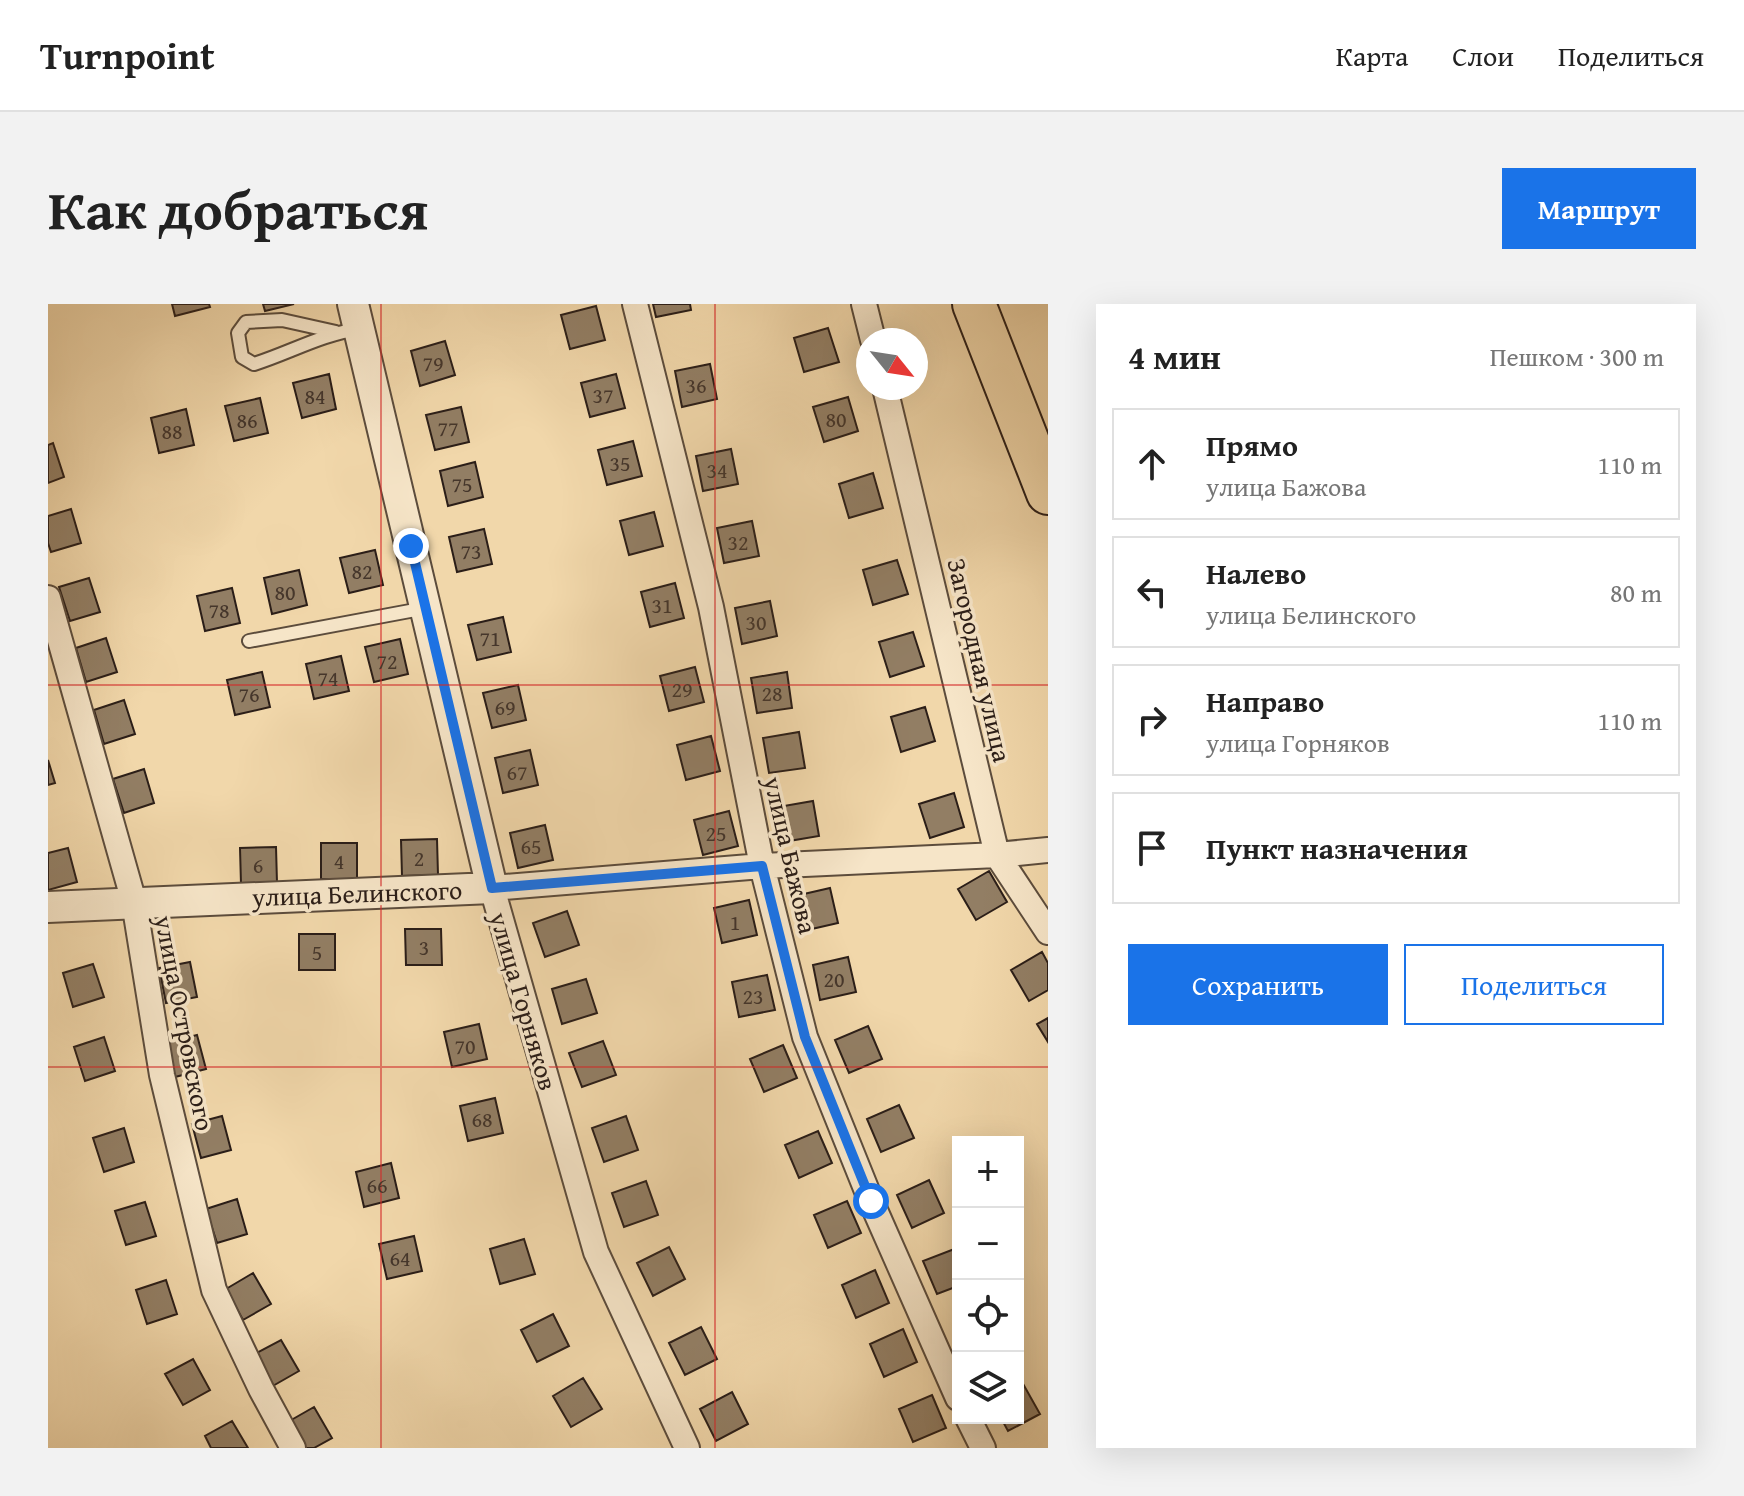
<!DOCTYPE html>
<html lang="ru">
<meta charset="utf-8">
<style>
body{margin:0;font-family:"Gentium Book Plus",serif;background:#f2f2f2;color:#222}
.controls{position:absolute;right:24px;bottom:24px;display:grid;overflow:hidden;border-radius:0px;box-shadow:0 8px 32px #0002}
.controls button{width:72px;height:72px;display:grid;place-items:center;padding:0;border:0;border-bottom:2px solid #e0e0e0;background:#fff;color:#222;font:40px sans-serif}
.compass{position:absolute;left:808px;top:24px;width:72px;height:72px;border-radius:50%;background:#fff;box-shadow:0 8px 32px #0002;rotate:120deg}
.stop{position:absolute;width:24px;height:24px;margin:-18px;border:6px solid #1a73e8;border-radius:50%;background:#fff}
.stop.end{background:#1a73e8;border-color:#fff;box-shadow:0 2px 8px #0008}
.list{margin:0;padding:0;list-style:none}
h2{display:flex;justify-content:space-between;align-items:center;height:104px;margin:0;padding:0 32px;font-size:34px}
h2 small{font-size:26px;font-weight:400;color:#767676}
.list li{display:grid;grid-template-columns:52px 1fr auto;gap:24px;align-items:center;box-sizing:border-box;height:112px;margin:0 16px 16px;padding:0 16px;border:2px solid #e0e0e0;border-radius:0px}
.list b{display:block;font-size:30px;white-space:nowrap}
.list p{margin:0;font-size:26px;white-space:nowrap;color:#767676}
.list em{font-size:26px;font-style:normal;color:#767676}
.actions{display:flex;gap:16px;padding:24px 32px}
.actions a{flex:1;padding:18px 0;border:2px solid #1a73e8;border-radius:0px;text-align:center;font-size:28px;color:#1a73e8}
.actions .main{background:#1a73e8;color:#fff}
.icon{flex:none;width:44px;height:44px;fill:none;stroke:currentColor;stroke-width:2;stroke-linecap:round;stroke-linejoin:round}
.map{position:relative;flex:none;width:1000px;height:1144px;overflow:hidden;border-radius:0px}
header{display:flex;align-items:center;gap:48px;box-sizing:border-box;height:112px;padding:0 40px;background:#fff;border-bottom:2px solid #e0e0e0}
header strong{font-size:38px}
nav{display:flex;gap:44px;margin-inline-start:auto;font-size:28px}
.intro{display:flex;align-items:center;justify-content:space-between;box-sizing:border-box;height:192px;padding:0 48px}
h1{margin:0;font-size:56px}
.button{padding:20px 36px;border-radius:0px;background:#1a73e8;color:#fff;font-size:28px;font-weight:700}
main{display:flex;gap:48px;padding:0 48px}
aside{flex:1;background:#fff;border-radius:0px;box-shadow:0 8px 32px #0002}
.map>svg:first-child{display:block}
.building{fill:#927e64;stroke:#2b1e18;stroke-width:2}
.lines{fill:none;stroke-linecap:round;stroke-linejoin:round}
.service-casing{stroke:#5c4c3c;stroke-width:16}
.minor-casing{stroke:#5c4c3c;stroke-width:28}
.tertiary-casing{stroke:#5c4c3c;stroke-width:34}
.trunk-casing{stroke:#2b1e18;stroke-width:46}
.service{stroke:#f6e5c8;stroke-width:12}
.minor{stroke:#f6e5c8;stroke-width:24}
.tertiary{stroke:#f6e5c8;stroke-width:30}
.trunk{stroke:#f1d7aa;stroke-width:42}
.route{stroke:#1a73e8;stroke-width:10}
.grid{fill:none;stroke:#d62828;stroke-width:2;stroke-opacity:0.55}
.labels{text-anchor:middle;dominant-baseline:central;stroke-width:7;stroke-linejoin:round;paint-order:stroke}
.number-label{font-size:22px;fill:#45362b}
.street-label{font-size:26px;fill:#2b1e18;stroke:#f6e5c8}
</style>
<header>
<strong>Turnpoint</strong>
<nav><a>Карта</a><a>Слои</a><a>Поделиться</a></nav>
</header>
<div class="intro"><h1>Как добраться</h1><a class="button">Маршрут</a></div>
<main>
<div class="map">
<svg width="1000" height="1144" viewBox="0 0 1000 1144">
<rect width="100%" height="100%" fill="#f1d7aa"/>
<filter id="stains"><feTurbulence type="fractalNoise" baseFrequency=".0025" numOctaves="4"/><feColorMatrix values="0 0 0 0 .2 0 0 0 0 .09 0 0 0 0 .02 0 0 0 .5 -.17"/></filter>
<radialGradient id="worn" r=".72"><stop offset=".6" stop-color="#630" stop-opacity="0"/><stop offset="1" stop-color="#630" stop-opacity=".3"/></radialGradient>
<path class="building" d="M124,0H161L162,3L127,12Z
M215,0H246L217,7Z
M605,0H642L643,6L608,13Z
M548,2L557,36L522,45L513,11Z
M780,24L791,58L756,68L746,34Z
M397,37L407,71L372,82L363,47Z
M662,60L669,95L634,103L627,67Z
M281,70L288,105L254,114L245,79Z
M568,70L577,104L542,113L533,79Z
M800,93L810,127L776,138L765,103Z
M212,94L220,129L186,137L177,102Z
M413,103L421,138L387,146L378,111Z
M138,105L146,141L111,149L103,114Z
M585,137L594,172L559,181L550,146Z
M5,139L16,173L0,179V141Z
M683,145L690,180L655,187L648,152Z
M427,158L435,193L400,202L392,167Z
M825,169L835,204L801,214L791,180Z
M23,205L33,239L3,248L0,239V212Z
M606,208L615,242L581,251L572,217Z
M704,217L711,252L676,259L669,224Z
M436,225L444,260L409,268L401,233Z
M327,246L335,281L301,289L292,254Z
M849,256L860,290L825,301L815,266Z
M251,266L259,301L224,310L216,274Z
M41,274L52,308L22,317L11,283Z
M627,279L636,314L602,323L593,288Z
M184,284L192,319L157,327L149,292Z
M722,297L729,332L694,340L687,304Z
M455,313L463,348L429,356L420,321Z
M865,328L876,362L842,373L831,338Z
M58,334L69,368L38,378L28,344Z
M352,335L360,370L326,378L317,343Z
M293,352L301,387L266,395L258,360Z
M647,363L656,398L621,407L612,372Z
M214,368L222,403L187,411L179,376Z
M739,368L744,404L709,409L703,374Z
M470,381L478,416L444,424L435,389Z
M76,396L87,430L56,440L46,406Z
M877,403L887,437L853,448L843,413Z
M751,428L757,464L721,469L715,434Z
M663,432L672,467L638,476L629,441Z
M482,446L490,481L455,489L447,454Z
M0,456L7,479L0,481Z
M96,465L106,499L76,509L65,475Z
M906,489L916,523L882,534L871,500Z
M765,497L771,532L735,538L730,503Z
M681,507L690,542L655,551L646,516Z
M497,521L505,556L470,564L462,529Z
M389,535L390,571L354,572L353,536Z
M273,539H309V575H273Z
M228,543L229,579L193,580L192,544Z
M20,544L29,578L0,586V549Z
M941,567L959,598L928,616L910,585Z
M782,584L790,619L755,627L747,592Z
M701,596L709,631L674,639L666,604Z
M519,607L531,641L497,653L485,619Z
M357,625H393L394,661H358Z
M251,630H287V666H251Z
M994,648L1000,659V686L981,697L963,666Z
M800,653L808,688L772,696L765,661Z
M142,658L149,693L118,699L111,664Z
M45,660L56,693L25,703L15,669Z
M719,671L727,706L691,713L684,678Z
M538,675L549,709L514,720L504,685Z
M1000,714V738L989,720Z
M431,720L439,755L404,763L396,728Z
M820,722L834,755L801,769L787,736Z
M149,731L158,765L127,773L118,739Z
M56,733L67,767L37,777L26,743Z
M555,737L568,771L534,783L521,749Z
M735,741L749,774L716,788L702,755Z
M447,794L455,829L420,837L412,802Z
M851,801L866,834L833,848L819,815Z
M174,812L183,846L153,854L144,820Z
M578,812L590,846L556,858L544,824Z
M76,824L86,858L56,868L45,834Z
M770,827L784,859L751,874L737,841Z
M343,859L351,894L316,903L308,868Z
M881,876L896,909L864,924L849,891Z
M598,877L610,911L576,923L564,889Z
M189,895L199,930L169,939L158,905Z
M799,897L813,929L780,944L766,911Z
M97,898L108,932L78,941L67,907Z
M366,932L374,967L339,975L331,940Z
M476,935L487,970L452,980L442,945Z
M621,943L637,975L605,992L589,959Z
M909,944L910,982L889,990L875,957Z
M827,966L841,999L808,1014L794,981Z
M205,969L223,1000L195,1016L178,985Z
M118,976L129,1010L99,1020L88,986Z
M505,1010L521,1042L489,1058L473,1026Z
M653,1023L669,1055L637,1071L621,1039Z
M855,1025L869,1058L836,1073L822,1040Z
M233,1036L251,1067L223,1083L205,1051Z
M145,1055L162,1086L135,1101L117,1070Z
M535,1074L554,1105L523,1123L505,1092Z
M974,1078L992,1110L960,1127L953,1114H970V1081Z
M684,1088L700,1120L668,1137L652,1105Z
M884,1091L898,1124L865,1138L851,1105Z
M266,1103L284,1134L266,1144H253L238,1119Z
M184,1117L200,1144H163L157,1132Z"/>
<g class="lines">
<defs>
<path id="service" d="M288,28L234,16L198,18L190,29L194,53L206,60C241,49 274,30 311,25
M201,337L378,304"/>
<path id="minor" d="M587,0L663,303L714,562L757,733L823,897L910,1094
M816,0L825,36
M837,84L949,551L1000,628
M0,294L86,598L114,771L166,986L213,1085L245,1144
M920,1114L935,1144
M639,1144L548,948L444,584L714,562L949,551L1000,546"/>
<path id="tertiary" d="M0,603L444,584L305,0"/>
<path id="trunk" d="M926,0L1000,189"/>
</defs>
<use href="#service" class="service-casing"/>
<use href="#minor" class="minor-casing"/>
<use href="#tertiary" class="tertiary-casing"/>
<use href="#trunk" class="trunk-casing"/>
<use href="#service" class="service"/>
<use href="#minor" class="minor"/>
<use href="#tertiary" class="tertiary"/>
<use href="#trunk" class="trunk"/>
</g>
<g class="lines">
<path class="route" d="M363,242L444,584L714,562L757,733L823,897"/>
</g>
<path class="grid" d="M333,0V1144M667,0V1144M0,381H1000M0,763H1000"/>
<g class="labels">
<g class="number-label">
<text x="385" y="59">79</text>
<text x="648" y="81">36</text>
<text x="555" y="91">37</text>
<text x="267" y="92">84</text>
<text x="788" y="115">80</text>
<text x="199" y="116">86</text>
<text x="400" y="124">77</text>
<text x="124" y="127">88</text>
<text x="572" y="159">35</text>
<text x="669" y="166">34</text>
<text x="414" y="180">75</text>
<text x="690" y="238">32</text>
<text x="423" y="247">73</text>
<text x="314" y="267">82</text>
<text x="237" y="288">80</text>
<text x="614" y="301">31</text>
<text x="171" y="306">78</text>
<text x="708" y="318">30</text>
<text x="442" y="334">71</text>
<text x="339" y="357">72</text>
<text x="280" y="374">74</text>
<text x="634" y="385">29</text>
<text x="724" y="389">28</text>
<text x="201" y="390">76</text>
<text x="457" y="403">69</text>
<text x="469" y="468">67</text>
<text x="668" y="529">25</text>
<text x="483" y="542">65</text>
<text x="371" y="554">2</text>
<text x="291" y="557">4</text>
<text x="210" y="561">6</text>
<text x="687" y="618">1</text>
<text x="376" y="643">3</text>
<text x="269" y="648">5</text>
<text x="786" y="675">20</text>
<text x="705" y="692">23</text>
<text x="417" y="742">70</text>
<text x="434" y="815">68</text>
<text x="329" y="881">66</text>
<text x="352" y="954">64</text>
</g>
<g class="street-label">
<text transform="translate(932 356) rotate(77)">Загородная улица</text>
<text transform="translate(743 551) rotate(77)">улица Бажова</text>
<text transform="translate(309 589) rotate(-2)">улица Белинского</text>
<text transform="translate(476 697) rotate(74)">улица Горняков</text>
<text transform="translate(137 719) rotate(79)">улица Островского</text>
</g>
</g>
<rect width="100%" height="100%" filter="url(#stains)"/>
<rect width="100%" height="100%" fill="url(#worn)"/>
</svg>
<div class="controls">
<button>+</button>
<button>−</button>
<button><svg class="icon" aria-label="locate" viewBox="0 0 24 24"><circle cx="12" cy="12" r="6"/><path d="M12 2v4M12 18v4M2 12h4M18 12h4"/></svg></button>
<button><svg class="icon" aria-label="layers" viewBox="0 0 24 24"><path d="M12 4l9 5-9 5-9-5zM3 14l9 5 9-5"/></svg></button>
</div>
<svg class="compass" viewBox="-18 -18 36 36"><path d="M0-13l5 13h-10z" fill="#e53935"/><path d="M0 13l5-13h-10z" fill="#767676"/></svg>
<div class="stop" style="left:823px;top:897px"></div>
<div class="stop end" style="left:363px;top:242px"></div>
</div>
<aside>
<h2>4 мин<small>Пешком · 300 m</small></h2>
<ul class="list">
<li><svg class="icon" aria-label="ahead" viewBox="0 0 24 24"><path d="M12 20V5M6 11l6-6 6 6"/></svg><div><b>Прямо</b><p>улица Бажова</p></div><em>110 m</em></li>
<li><svg class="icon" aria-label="left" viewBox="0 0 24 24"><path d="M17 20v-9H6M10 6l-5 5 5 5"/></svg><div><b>Налево</b><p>улица Белинского</p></div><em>80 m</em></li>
<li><svg class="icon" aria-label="right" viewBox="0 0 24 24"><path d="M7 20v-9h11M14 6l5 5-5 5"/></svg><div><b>Направо</b><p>улица Горняков</p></div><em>110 m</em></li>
<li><svg class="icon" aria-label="arrive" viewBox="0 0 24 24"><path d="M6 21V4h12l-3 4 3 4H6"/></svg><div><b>Пункт назначения</b></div></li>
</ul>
<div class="actions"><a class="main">Сохранить</a><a>Поделиться</a></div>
</aside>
</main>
